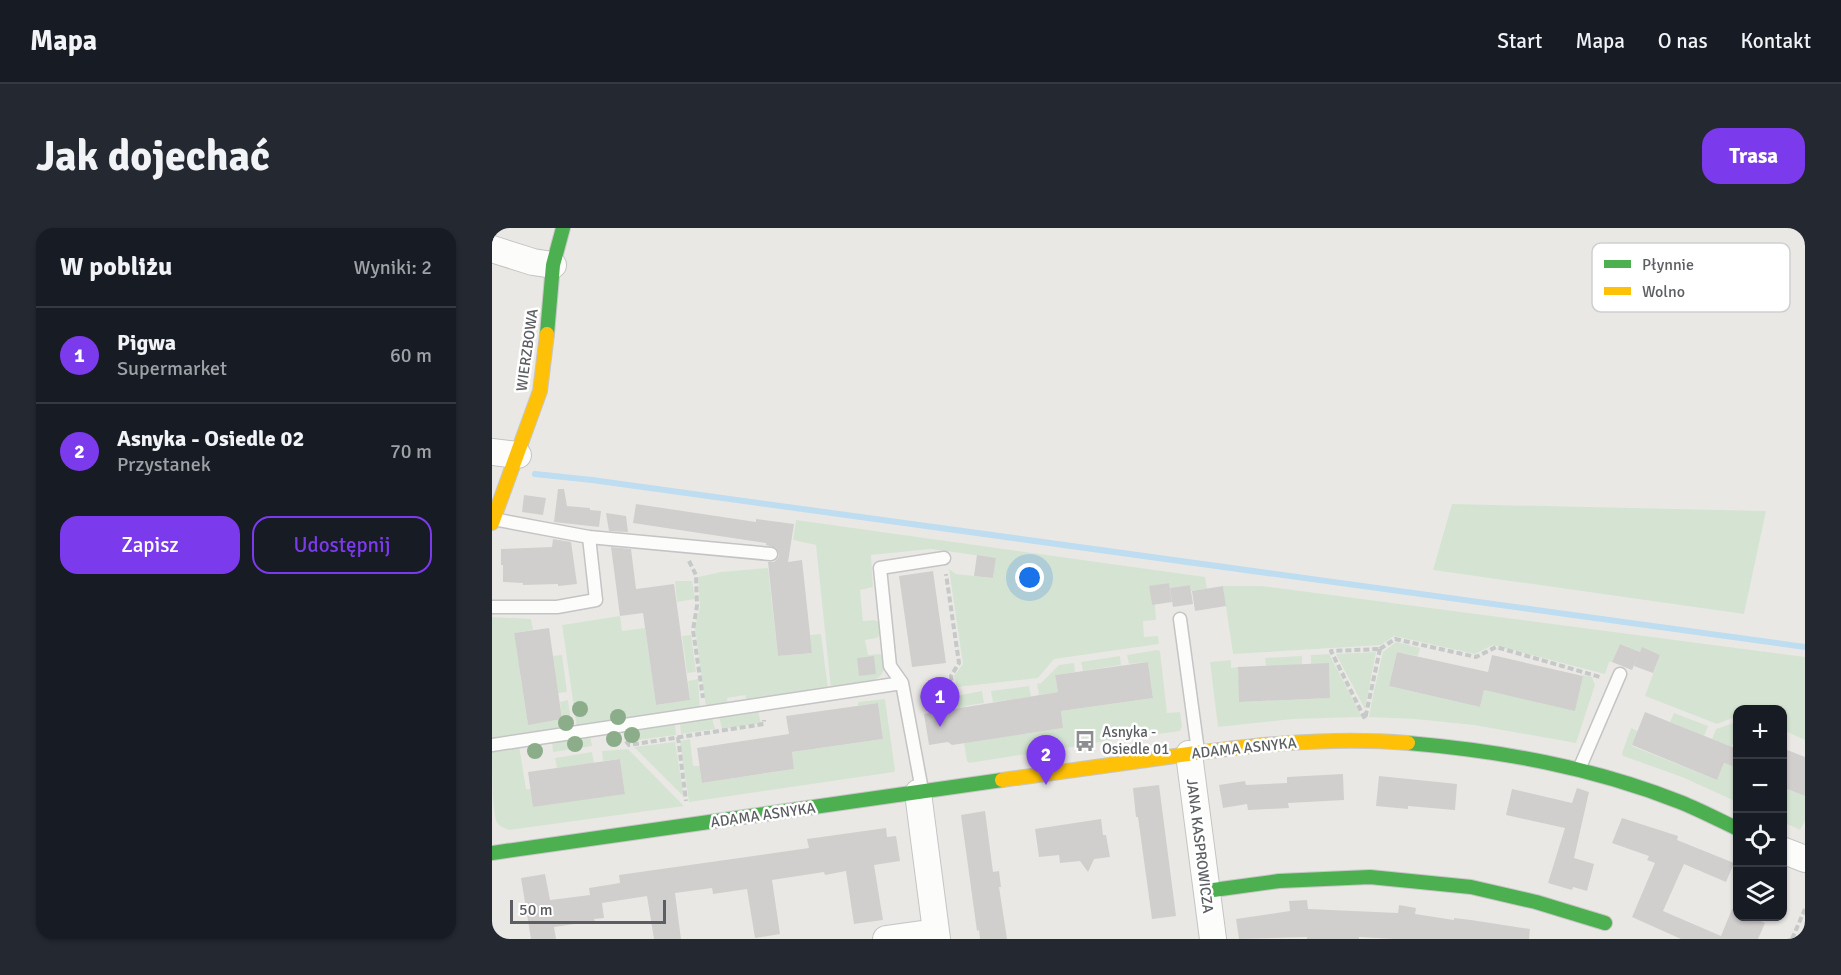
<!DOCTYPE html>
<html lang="pl">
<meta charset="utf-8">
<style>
body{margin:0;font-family:Signika,sans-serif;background:#242831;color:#f1f3f6}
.controls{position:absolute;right:18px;bottom:18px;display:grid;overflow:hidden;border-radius:12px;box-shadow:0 2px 4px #0004}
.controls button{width:54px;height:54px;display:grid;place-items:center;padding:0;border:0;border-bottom:2px solid #363941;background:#171b24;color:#f1f3f6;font:30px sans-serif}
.scale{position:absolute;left:18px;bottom:15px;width:156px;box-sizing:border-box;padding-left:6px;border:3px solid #5b5e62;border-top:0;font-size:16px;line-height:21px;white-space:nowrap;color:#5b5e62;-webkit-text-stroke:4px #fff;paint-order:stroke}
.you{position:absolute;left:538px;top:350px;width:21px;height:21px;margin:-15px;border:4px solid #fff;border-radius:50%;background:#1a73e8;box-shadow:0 0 0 9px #1a73e833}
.badge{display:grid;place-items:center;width:39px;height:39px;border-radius:50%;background:#7c3aed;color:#fff;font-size:20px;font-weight:700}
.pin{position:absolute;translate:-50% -50px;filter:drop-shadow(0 2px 3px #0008)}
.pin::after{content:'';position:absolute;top:32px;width:21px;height:18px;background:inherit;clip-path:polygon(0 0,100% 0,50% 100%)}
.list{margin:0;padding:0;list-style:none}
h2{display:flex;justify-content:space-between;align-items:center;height:78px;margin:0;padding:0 24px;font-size:26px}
h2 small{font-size:20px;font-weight:400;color:#9ea1a6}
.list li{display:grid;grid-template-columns:39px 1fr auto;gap:18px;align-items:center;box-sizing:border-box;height:96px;padding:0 24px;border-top:2px solid #363941}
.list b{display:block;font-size:22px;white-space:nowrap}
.list p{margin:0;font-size:20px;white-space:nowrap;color:#9ea1a6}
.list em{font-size:20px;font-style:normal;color:#9ea1a6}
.actions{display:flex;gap:12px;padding:18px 24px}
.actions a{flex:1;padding:14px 0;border:2px solid #7c3aed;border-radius:18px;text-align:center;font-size:21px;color:#7c3aed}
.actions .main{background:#7c3aed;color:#fff}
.icon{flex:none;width:33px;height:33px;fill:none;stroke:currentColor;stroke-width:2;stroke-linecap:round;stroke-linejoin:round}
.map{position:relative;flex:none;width:1313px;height:711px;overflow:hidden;border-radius:18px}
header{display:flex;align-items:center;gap:36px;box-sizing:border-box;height:84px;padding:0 30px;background:#171b24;border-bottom:2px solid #363941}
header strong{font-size:28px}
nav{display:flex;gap:33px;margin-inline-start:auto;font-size:21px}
.intro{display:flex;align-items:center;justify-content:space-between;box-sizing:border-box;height:144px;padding:0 36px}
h1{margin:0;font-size:42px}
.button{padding:15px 27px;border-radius:18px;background:#7c3aed;color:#fff;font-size:21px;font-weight:700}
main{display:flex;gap:36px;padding:0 36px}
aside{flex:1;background:#171b24;border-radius:18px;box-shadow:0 2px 4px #0004}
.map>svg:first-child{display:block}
.green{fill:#d5e4d2}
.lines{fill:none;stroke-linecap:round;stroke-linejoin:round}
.stream{stroke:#beddf0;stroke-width:6}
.building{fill:#d1cfce}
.lane-casing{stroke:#c4c4c5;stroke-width:15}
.street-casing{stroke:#c4c4c5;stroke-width:28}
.fast-casing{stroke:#c7c6c6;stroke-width:16}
.slow-casing{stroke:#c7c6c6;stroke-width:16}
.path{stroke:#c5c9c7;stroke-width:4;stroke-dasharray:6 3;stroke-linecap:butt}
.lane{stroke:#fcfcfb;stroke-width:12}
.street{stroke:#fcfcfb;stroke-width:26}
.fast{stroke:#4caf50;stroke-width:14}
.slow{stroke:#ffc107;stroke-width:14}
.tree{fill:#8cad8a}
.labels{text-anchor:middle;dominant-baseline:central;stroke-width:5;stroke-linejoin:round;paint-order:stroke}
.street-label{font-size:15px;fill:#5b5e62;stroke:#fff}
.poi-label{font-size:15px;fill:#5b5e62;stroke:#fff;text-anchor:start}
.key{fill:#fff;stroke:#cecfd0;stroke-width:1.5}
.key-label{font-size:16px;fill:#5b5e62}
</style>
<header>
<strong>Mapa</strong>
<nav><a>Start</a><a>Mapa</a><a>O nas</a><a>Kontakt</a></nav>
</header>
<div class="intro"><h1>Jak dojechać</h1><a class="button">Trasa</a></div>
<main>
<aside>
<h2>W pobliżu<small>Wyniki: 2</small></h2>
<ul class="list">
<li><span class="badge">1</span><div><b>Pigwa</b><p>Supermarket</p></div><em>60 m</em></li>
<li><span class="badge">2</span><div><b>Asnyka - Osiedle 02</b><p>Przystanek</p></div><em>70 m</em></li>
</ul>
<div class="actions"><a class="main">Zapisz</a><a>Udostępnij</a></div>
</aside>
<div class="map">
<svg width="1313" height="711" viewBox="0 0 1313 711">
<rect width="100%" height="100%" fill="#eae8e5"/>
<path class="green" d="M960,276L1274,283L1252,386L941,342Z
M304,292L713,349L715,361L699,363L698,357L678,360L677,355L658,359L660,377H663L664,392L651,393L652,409L666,408L667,416L562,431L546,450L465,459L462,448L471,436L457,341L464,346L501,350L504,330L439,321L379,327L381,359L368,362L371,393L382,392L387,394L388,406L385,410L373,412L376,427L388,426L390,428C403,458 358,458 339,461L324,317L301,312Z
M276,340L286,428L320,425L318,407L329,406L336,461L255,474L253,467L235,470L236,477L214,480L203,399L208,379L206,349L229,344Z
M183,353H200L203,371L185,374Z
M731,358H770L1313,429V512L1291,502L1290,482H1246L1245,488L1225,496L1153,468L1168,427L1150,420L1148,424L1128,416L1120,434H1117L1113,446L1001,417L983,426L902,408L889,417L741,426Z
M128,388L130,403L153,400L164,477L198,472L196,453L206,451L208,481L85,500L70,397Z
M0,389L39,391L41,402L22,405L36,496L70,491L68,474L76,472L80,501L0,513Z
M199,407L204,444L195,445L190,408Z
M904,414L928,420L926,428L905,424L897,458L988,479L992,462L1083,482L1091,447L1100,449L1103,457L1084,515L982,497L923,491L877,489L882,463L891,424Z
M665,422L668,423L675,485L688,484L690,498L688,503L601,515L600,509L586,511V518L477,535L475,533L464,468L490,463L492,475L473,478L479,514L571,500L569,483L661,470L656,434L637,436L635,427Z
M884,424L873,481L844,426Z
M837,426L870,489L801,491L726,499L718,434L739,432V440L746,439L748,474L838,470L837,436H819V427Z
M70,427L75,464L66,465L61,428Z
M628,428L629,437L591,443L589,434Z
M810,428V437L774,438L773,430Z
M582,435L583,444L563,447L566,464L547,467L545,456L549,455L567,437Z
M537,458L539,469L501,474L499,463Z
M393,471L403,542L402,544L197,574L188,513L198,511L201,538H208L211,555L302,541L300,524L391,511L386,475L366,478V474Z
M266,483L269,495L230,501L227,489Z
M1182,485L1216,498L1212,508L1178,494Z
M220,490L223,501L189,506L188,495Z
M1245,494V503L1239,519L1220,511L1224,501Z
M183,496L184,507L138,513L128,503Z
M1139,500L1146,503L1140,518L1225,552L1232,535L1245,540V574L1190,549L1131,528L1130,525Z
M98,507L100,518L61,524L60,513Z
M183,514L192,569L142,519Z
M27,518L34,561L133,566L128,531L111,533L110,523L136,521L192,578L17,602C13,600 8,599 5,595C0,583 0,537 0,522Z
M100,524L102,535L65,540L63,530Z
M1290,559L1313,568V593L1308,602L1291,594Z"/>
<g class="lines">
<path class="stream" d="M43,246L100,252L1313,419"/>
</g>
<path class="building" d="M66,261H72L75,278L98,280V282L109,283L107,299L62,294Z
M32,267L54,270L51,287L30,284Z
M144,276L264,294V291L302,296L296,334L310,332L320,425L286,428L276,334H282L286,330L287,326L284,320L274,317V315L141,295Z
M114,285L134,288L136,304L117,303Z
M61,311L79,314L85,356L66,358V356L31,357V355L11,354V337H9V321L60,319Z
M119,319L139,321L144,361L182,356L198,472L164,477L151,385L128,388Z
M485,327L504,330L501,350L482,348Z
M441,343L454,435L420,439L407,348Z
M677,355L680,374L660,377L657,358Z
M698,357L701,376L681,379L678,360Z
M731,358L734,378L703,383L700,363Z
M57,400L70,491L36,497L22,405Z
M1128,416L1148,424L1140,442L1120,434Z
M1150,419L1168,427L1161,445L1142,438Z
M905,424L996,444L1000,427L1091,448L1083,483L992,462L988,479L897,458Z
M382,428L384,446L367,448L365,430Z
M656,434L661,470L569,483L571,500L460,517L456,514L437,517L432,486L566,464L563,447Z
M837,435L838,470L747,474L746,439Z
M386,475L391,511L300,524L302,541L210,555L205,520L297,506L294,488Z
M1153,484L1245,521V540L1232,535L1225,552L1140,517Z
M1290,520L1313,529V568L1290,559Z
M128,531L133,566L41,579L36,544Z
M851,546L852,572L796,575L797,580L756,582L755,576L731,580L727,557L753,553L754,557L795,555V549Z
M887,548L965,556L963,582L916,578V581L884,578Z
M667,557L684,688L660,691L646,589H644L641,560Z
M1085,560L1097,564L1082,630L1102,636L1095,663L1081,659L1080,662L1056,655L1073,600L1014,587L1020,561L1080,575Z
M493,583L501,644L507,643L509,659H507L515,711H488L487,702L485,703L469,587Z
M1130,590L1186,608L1185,612L1242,635L1234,654L1192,636L1171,683L1229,708L1240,681L1245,683V688H1258L1273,695L1266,711H1189L1140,689L1163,635L1155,632L1157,628L1120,615Z
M609,591L611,607H614L618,629L602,631L596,644L588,633L568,635L567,627L547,629L543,601Z
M394,600L395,609L404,608L408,633L382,637L391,692L362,696L354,643L333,647L332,644L280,652L288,706L263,710L255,661L221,666L220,660L183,665L189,711H162L155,668L110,675L112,690L102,691L103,693L62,699L64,711H39L29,650L53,646L58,672L98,667L97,660L128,655L127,647L317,620L315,611Z
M815,672L816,681L906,685L907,677L924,680L923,686L962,692V690L979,692L1038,701L1037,711H902L867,709V711H815V709L747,711L744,691L798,683L797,673Z"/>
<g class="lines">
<defs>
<path id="lane" d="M97,309L279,326
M0,379H65L104,372L97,309L1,291
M688,391L706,523
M410,455L398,438L388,340L452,330
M0,517L410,455L430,562
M1088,539L1128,446"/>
<path id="street" d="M0,21L41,34L61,37
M0,224L26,227
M697,526L721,711
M426,565L445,711
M1290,622L1313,631
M394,711L444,704"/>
<path id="fast" d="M55,106L61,37L71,0
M916,515C1009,523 1100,539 1188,574C1208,582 1227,592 1246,601
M0,625L510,552
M714,663L787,653L878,649L979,659L1044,674L1113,695"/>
<path id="slow" d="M0,295L48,163L55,106
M510,552C563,545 616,537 669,530C750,518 833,508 916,515"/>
</defs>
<use href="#lane" class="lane-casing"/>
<use href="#street" class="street-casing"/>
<use href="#fast" class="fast-casing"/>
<use href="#slow" class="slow-casing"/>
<path class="path" d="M197,333L204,347L205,378L201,402L211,470
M888,421L903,411L984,429L1004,419L1108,449L1107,451
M888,421L873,491L839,423Z
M428,469L461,464L459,448L467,435L454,346
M186,509L194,573
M134,513L137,517L272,496V492
M1300,711L1313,681"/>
<use href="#lane" class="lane"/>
<use href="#street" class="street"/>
<use href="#fast" class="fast"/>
<use href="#slow" class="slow"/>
</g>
<g class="tree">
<circle cx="88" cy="481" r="8"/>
<circle cx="126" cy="489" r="8"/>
<circle cx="74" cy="495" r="8"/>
<circle cx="140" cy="507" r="8"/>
<circle cx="122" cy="511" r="8"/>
<circle cx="83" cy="516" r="8"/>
<circle cx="43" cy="523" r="8"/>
</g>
<defs>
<symbol id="bus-bare" viewBox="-9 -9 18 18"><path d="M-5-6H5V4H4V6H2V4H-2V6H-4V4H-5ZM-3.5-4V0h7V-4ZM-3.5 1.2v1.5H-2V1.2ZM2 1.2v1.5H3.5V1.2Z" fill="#8d8e90" stroke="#fff" stroke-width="2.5" paint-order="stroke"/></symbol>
</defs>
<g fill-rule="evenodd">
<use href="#bus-bare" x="578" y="498" width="30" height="30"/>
</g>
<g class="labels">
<g class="street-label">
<text transform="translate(35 122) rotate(-82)">WIERZBOWA</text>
<text transform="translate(752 520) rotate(-6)">ADAMA ASNYKA</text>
<text transform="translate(271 587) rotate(-8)">ADAMA ASNYKA</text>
<text transform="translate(708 618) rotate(83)">JANA KASPROWICZA</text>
</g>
<g class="poi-label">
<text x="610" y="504">Asnyka -<tspan x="610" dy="17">Osiedle 01</tspan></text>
</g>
</g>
<rect x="1100" y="15" width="198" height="69" rx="9" class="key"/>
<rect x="1112" y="32" width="27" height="8" fill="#4caf50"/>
<rect x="1112" y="59" width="27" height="8" fill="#ffc107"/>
<g class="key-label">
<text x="1150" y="42">Płynnie</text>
<text x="1150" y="69">Wolno</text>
</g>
</svg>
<div class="controls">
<button>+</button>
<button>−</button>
<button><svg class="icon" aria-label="locate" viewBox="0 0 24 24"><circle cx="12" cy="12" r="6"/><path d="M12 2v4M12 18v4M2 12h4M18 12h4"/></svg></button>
<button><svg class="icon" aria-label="layers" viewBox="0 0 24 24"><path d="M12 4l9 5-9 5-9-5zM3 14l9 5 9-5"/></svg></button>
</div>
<div class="scale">50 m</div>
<div class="you"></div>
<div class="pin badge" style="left:448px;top:499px">1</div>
<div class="pin badge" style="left:554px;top:557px">2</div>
</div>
</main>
